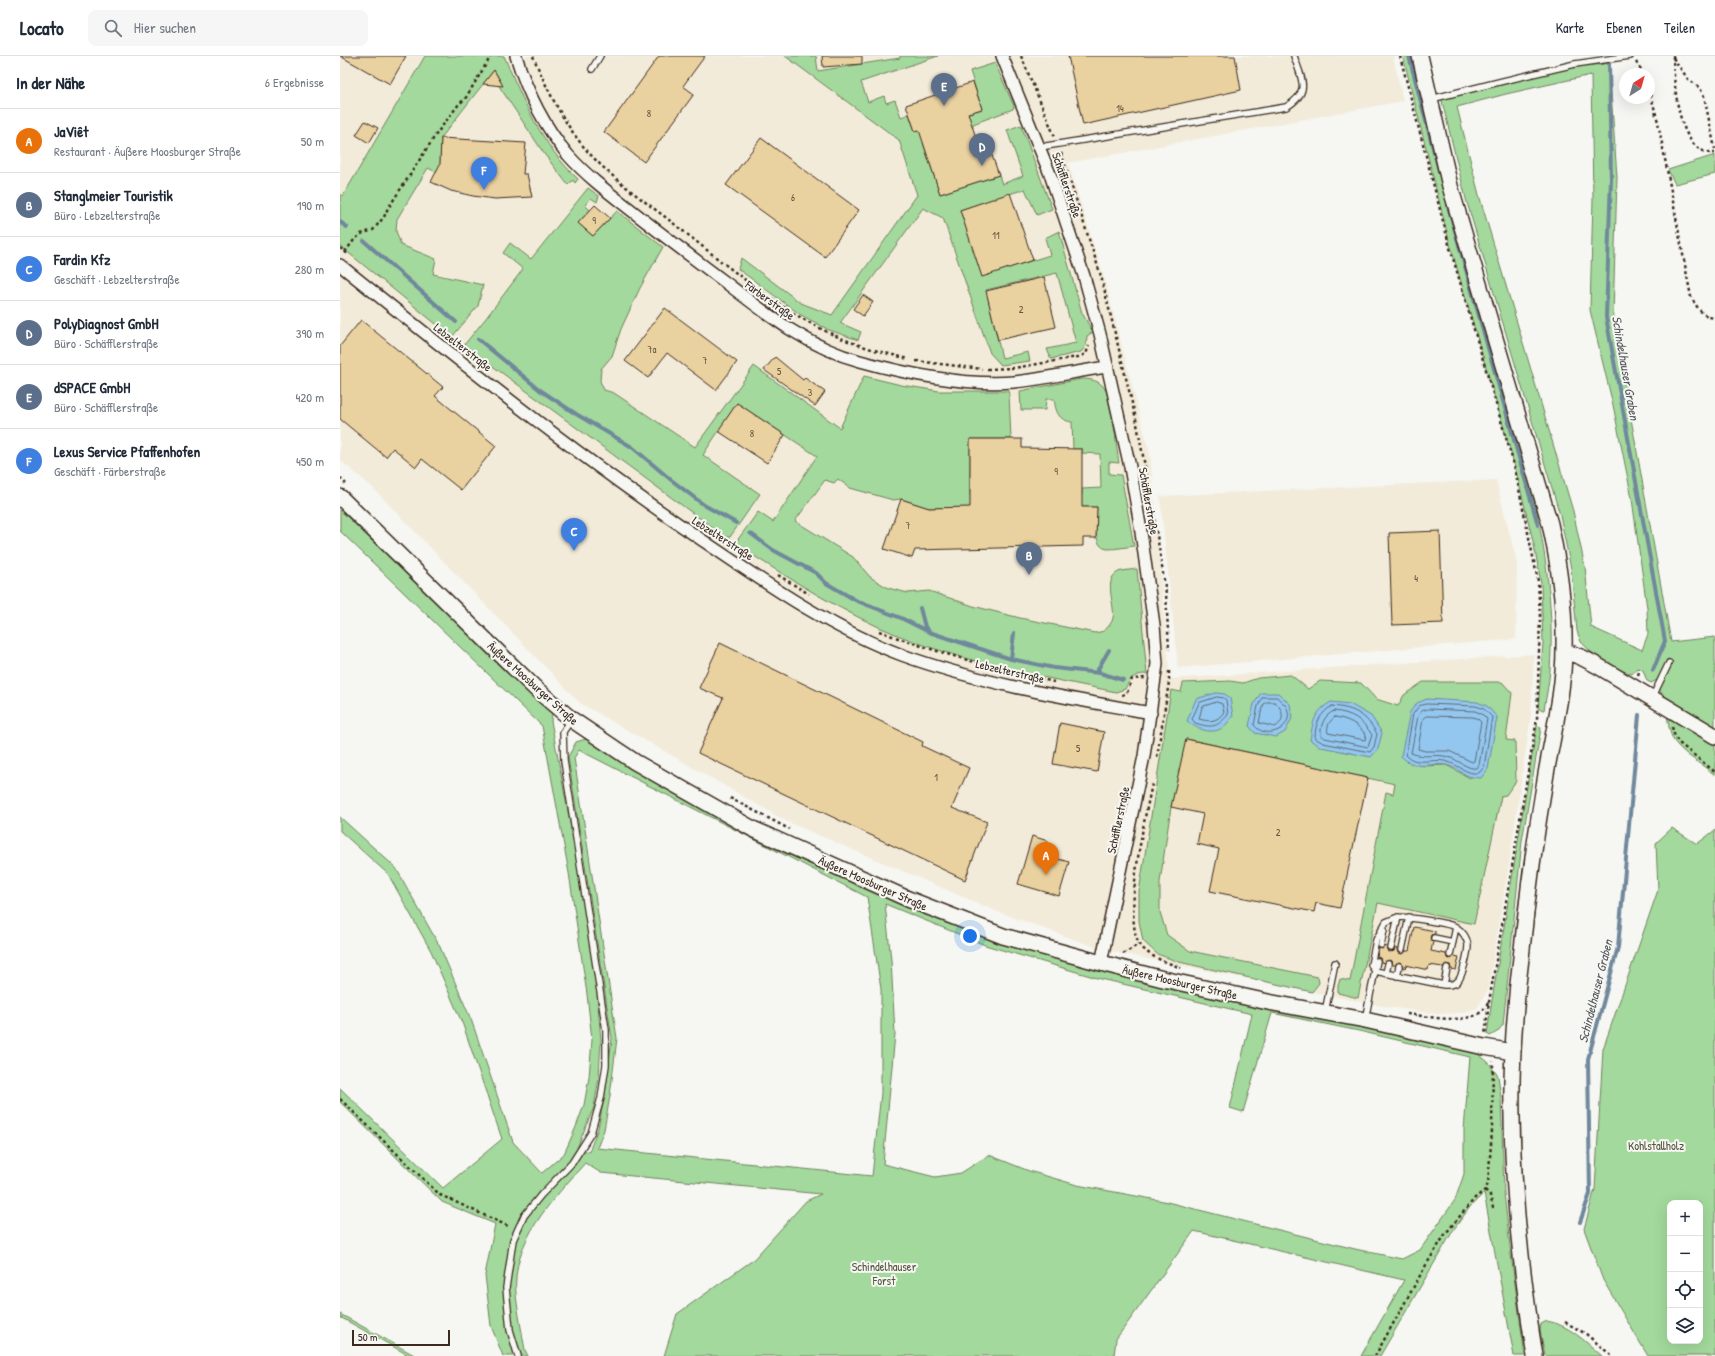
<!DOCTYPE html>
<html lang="de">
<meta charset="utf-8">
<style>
body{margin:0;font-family:"Patrick Hand",sans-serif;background:#f6f6f7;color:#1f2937}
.controls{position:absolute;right:12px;bottom:12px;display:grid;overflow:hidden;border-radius:8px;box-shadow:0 4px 16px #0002}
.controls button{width:36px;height:36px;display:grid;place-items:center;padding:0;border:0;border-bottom:1px solid #e0e1e3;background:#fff;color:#1f2937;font:20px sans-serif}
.compass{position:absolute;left:1279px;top:12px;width:36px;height:36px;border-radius:50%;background:#fff;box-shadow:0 4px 16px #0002;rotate:37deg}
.scale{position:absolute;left:12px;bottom:10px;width:98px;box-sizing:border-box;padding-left:4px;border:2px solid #3b2a1e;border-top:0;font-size:11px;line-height:14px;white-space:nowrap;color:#3b2a1e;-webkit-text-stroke:3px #f6f6f2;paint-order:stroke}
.you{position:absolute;left:630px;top:880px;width:14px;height:14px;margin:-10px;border:3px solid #fff;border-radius:50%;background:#1a73e8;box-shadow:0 0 0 6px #1a73e833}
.badge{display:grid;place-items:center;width:26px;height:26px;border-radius:50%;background:#c8321e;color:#fff;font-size:13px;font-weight:700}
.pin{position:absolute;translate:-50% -33px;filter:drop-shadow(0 1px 2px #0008)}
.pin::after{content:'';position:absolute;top:21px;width:14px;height:12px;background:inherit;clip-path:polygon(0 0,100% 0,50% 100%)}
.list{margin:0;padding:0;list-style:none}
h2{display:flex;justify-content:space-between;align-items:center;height:52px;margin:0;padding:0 16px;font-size:17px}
h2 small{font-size:13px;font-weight:400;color:#747a83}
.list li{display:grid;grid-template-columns:26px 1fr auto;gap:12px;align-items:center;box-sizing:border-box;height:64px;padding:0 16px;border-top:1px solid #e0e1e3}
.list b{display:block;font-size:15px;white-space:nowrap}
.list p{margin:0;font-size:13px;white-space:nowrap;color:#747a83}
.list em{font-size:13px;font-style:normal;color:#747a83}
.icon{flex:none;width:22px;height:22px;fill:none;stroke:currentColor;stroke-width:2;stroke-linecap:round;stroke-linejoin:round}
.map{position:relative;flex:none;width:1375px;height:1300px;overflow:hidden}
header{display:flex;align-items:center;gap:24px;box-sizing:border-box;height:56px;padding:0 20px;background:#fff;border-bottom:1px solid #e0e1e3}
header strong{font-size:19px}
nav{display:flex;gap:22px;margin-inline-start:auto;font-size:14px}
.search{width:280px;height:36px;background:#f6f6f7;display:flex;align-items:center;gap:10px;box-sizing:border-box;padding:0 14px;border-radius:8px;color:#747a83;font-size:15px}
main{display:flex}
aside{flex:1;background:#fff}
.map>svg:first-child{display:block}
.built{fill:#f2ebd9}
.green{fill:#a3d99c;stroke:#6f825d;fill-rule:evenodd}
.water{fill:#93c7f0;stroke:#70889c}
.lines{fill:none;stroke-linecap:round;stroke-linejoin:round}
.shore{stroke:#5e6972;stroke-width:1}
.stream{stroke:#70889c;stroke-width:4}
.building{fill:#ead1a0;stroke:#3b2a1e}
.lane-casing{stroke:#3b2a1e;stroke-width:8}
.street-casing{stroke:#3b2a1e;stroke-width:14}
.secondary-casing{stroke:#3b2a1e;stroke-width:18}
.path{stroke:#3b2a1e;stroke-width:2.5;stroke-dasharray:3 3;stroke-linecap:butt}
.lane{stroke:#f6f6f2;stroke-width:5.5}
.street{stroke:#f6f6f2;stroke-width:11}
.secondary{stroke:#f6f6f2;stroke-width:15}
.labels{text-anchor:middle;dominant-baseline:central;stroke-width:4;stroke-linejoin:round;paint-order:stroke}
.number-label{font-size:10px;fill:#67543e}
.street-label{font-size:12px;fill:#3b2a1e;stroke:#f6f6f2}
.park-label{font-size:12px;fill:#55563e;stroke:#f6f6f2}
.water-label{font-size:13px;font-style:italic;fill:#55595d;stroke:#f6f6f2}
</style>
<header>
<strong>Locato</strong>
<div class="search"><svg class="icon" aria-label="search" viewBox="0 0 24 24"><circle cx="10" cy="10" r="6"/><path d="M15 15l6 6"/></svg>Hier suchen</div>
<nav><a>Karte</a><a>Ebenen</a><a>Teilen</a></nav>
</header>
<main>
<aside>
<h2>In der Nähe<small>6 Ergebnisse</small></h2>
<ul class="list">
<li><span class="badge" style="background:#e8710a">A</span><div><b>JaViêt</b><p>Restaurant · Äußere Moosburger Straße</p></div><em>50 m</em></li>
<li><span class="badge" style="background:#5c6f8a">B</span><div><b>Stanglmeier Touristik</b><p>Büro · Lebzelterstraße</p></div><em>190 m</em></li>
<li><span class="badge" style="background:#3f7fe0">C</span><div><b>Fardin Kfz</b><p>Geschäft · Lebzelterstraße</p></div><em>280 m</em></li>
<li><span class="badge" style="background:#5c6f8a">D</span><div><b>PolyDiagnost GmbH</b><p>Büro · Schäfflerstraße</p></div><em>390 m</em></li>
<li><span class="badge" style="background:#5c6f8a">E</span><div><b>dSPACE GmbH</b><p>Büro · Schäfflerstraße</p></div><em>420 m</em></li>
<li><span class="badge" style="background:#3f7fe0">F</span><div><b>Lexus Service Pfaffenhofen</b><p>Geschäft · Färberstraße</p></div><em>450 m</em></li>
</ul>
</aside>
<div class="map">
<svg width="1375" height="1300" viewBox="0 0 1375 1300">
<rect width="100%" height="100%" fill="#f6f6f2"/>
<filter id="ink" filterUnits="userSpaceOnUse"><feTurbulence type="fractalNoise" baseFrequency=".025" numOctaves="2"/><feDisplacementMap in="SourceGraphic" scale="8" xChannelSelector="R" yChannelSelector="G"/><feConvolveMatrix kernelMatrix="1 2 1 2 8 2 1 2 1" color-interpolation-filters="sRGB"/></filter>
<g filter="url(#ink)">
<path class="built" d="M0,0H1053L1063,45L728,107L765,225L810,399L830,623L1194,598L1191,659L1169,808L1148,934L1137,952L1120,957L1097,958L1042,950L764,894L656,855L448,766L240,647L31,430L0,404Z
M1156,424L1177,507L1176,583L838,612L820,440Z"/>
<path class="green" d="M85,0H164C183,44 202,90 238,123L235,127L233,124L228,129L205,99L159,30L161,26L154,14L101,82L100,112L96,116L88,112L57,163L56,175L61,189L96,203L93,218L143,229L138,250L112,281L0,190V138L3,140Z
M445,0H476L478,15L560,2V0H598L521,26L528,46L544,40L546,47L555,44L561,61L569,58L575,75L642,53L630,15L655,7L674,50L673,53L633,68V71L583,87L600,138L659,119L662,128L683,120L667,74L681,69L712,153L697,159L685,133L620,154L642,220L710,199L705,182L719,175L742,257L753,276L747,280L746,290L741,296L711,303L707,293L736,287L717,217L646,234L662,302L688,296L690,305L661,309L650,297L603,162L583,152L500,267L521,276L518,284L489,274L461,259L398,213L401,202L461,247L492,259L577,139L559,84Z
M1063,0H1073L1196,451C1207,506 1214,558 1210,614C1209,627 1206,641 1204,654L1198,653L1203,587L1201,527L1194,489L1175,411L1109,185Z
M1256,6L1257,9L1269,7L1277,121L1273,262L1331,586L1375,581V673L1325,641L1320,635V631L1324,624L1321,620L1317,624L1311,627L1307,625L1303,614L1297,612L1292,618L1277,613L1251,596L1241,586L1237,575L1231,513L1220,459L1126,143L1101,41ZM1251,19L1253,143L1250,254L1273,349L1292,443L1307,552L1308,578L1302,594L1251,571L1245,511L1233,455L1139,139L1117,51L1166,38Z
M1375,99V118L1335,128L1328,114Z
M248,132L259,140L257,146L251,142L245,149L250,154L238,167L253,180L277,155L323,191L300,232L281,273L272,300L261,313L260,325L264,334L274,337L355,391L414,310L500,372L524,320L561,329L599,335H668L669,338L671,383H630V439H742V433L761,432L760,398L742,397V393H733L732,366C718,364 716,356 714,343H706L705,354H681L680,335L741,323C750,323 760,324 765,333C773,346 776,390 779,407L769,406V418L781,419L794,490C786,491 776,493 768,493C751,492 757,462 757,451L589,452L561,443L553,444L510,432L498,423L494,427L485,424L455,465L513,501L530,521L548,532L568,537L589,535L633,550L680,562L755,577L764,575C768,571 772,567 773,562C776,549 761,521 781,515C786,514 792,514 797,513L807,618C794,618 791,622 785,633L776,636C703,621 629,608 560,580C502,557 451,523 398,490L396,486L418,456L433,466L477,400L397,347L363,399L420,438L390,481H385L124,289L146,262L183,213L163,197L170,187L191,203Z
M0,454L212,658L211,665L239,815L257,937L261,984L259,1022L254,1051L237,1092L249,1096L258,1072L265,1039L272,982L228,701L236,686L246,683L348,744L651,880L778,920L919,951L1114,990L1138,998L1148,1006L1158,1020L1161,1041L1164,1137L1171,1199L1185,1300H1174L1144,1137L1130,1151L1114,1173L1040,1300H1021L1064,1224L854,1175L776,1283L774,1300H324L337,1258L413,1204L466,1145L481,1138L261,1117L245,1107C212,1145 171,1184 176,1239C178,1257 182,1276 185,1294L188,1300H163L151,1270L145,1219L155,1168L102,1146L0,1046V1032L103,1132L162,1083L123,969L91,895L48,818L0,775V761L56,812L71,839L100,891L132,966L173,1086L202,1117L224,1098L236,1071L244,1049L249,1021L252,984L247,938L229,817L202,670L0,475ZM239,694L527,841L541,933V1037L532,1120L257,1092L264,1074L270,1040L277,982L234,702ZM545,848L645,889L757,922L912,958L890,1052L903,1056L932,957L1019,975L1130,1001L1124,1074V1118L1115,1144L1080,1194L1062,1203L1015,1193L823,1145L737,1129L689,1115L649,1099L621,1117L595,1121L543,1108L555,978L551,904Z
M951,619L968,633L980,625L1021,627L1036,643L1058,650L1064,639L1083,626H1162L1172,637L1166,684L1175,685L1176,725L1166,739L1161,740L1134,868L1038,847L1018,942L998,937V930L1000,923L1010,925L1046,736L1053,738L1055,728L847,683L831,751L820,826V856L827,879L850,895L978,921L979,927L972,936L839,906L817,898L803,885L799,865V836L831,634L841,636L843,627L890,625L903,627L918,622ZM1157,661L1130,722L1106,709L1084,710L1067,706Z
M1326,651L1375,687V719C1362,708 1344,699 1334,685C1328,675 1328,662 1326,651Z
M1197,669L1201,672L1182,785L1163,969L1157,976L1150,980L1147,978L1152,944Z
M1332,772L1357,788L1375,774V1300H1308L1263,1224L1244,1173L1255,1133L1263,993L1318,834L1316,787ZM1330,1147H1360V1285H1330Z
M0,1258L76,1300H70L0,1261Z
M1207,1265C1229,1269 1245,1285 1262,1300H1205L1200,1274L1201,1268Z"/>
<path class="water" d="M876,637L885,638L890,642L893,660C890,663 887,669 882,672C872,679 856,673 847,665L856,643Z
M921,637H938L950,648L952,662L945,676L936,681L915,677L909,670L914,648Z
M1087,643L1137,646L1147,650L1157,661L1148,713L1141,722C1123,722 1120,712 1106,709C1089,706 1076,716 1061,700L1070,656L1077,647Z
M991,646L1010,648L1031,660L1042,677L1038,693L1031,701L981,691L970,684C973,665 974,656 991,646Z"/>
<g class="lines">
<path class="shore" d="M877,641L884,642L886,644L888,659C876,672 872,672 855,667L852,663L859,647Z
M923,641H937C939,644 944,647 946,650C957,671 927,686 914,669L918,650Z
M877,646L882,648L884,656C877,666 870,666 859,663L862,651Z
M926,646H935C943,653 946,665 935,671L919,667L922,652Z
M1087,648L1136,650L1144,653L1152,661L1144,711L1139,717C1127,719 1119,709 1108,706C1094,701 1077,711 1066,699L1073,658L1079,650Z
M992,650C1014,652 1026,658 1037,678L1034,691L1030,696L983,687L975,682C975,668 980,657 992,650Z
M1088,653L1135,655L1142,658L1147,663L1139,709L1137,712C1127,714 1118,703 1108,701C1096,697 1085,703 1071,697L1078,660L1082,655Z
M994,655C1012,657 1022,663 1032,679L1028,691L985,682L981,680C980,670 984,659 994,655Z
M1086,660L1133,661L1138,663L1141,666L1134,705L1132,706L1109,695H1085L1078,693L1083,663Z
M995,661C1008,663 1018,668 1026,679L1025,684L988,677C986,671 990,664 995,661Z"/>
<path class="stream" d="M1069,0L1099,115
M1269,7L1271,123L1266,261L1325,585L1313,614
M1108,150L1198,469
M0,166L7,171
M24,185L116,266
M138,283L200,334L236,358L292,391L330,423L364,449L396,467
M410,477L433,494L476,517L486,527L517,545L561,562L589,576L671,603L714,612L760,617L783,624
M580,552L585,571L588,574
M671,603L674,577
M760,617L758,613L769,594
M1240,1166L1250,1138L1248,1003L1278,891L1299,659"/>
</g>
<path class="building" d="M0,0H66L50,28Z
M319,0H365L343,30L354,38L304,106L264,76Z
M482,0H522V8L483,11Z
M728,0H895L901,34L743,69Z
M154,14L163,30L143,28Z
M633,26L642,53L628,57L640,94L649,91L659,119L600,138L579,74L575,75L566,49Z
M25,65L38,72L29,87L16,79Z
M101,82L186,87L183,118H187L192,141L155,143L133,140L111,135L91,126L100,108Z
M421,82L519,154L485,201L386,129Z
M670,137L693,204L642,221L620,154Z
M255,149L270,162L253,180L238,167Z
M704,221L716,271L658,284L646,235Z
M523,239L533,246L523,260L513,253Z
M325,252L397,306L376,334L327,297L308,322L285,305Z
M21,264L103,331L95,340L156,390L121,434L82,403L76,411L53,392L46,401L0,363V290Z
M435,301L463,324L465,322L485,336L475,350L424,314Z
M397,347L445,379L427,407L378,375Z
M630,383H682V392L742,393V451H757L756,482H743V490L575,494L572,502L544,493L561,443L589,452L630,451Z
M1100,475L1103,567L1052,569L1049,477Z
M380,587L583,686L582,690L629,712L612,752L647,766L625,824L358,697L383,642L359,632Z
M720,667L764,676L757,716L713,708Z
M846,683L1028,722L1000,852L976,847L974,856L870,835L879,793L857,788L863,758L831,751Z
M692,780L708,785L704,799L729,806L719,840L678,828Z
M1074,871L1095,875V878L1091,879L1090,882L1093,886L1091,895L1106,898L1107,902L1110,903L1114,900L1119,901L1116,914L1111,913L1110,909L1107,908L1103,911L1089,909L1088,914L1066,909L1065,912L1063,911L1062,907L1059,906L1055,909H1052L1051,905L1049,904L1044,907L1041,906L1040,902L1037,901L1039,892L1042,893L1045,890L1047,891L1048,895L1050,896L1054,895L1055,892L1058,893L1059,897L1062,898L1066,895H1069Z"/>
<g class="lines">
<defs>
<path id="lane" d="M252,13L260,0
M1091,43L1163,25L1235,8L1290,0
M700,91L946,51C972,36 961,22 954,0
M1312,642L1329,607
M1058,861C1068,861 1108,867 1116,871C1122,875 1127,882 1128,889C1128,896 1123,919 1118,925C1115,929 1109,929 1104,929L1035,915L1031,909L1036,884L1046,866Z
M1094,882L1113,886
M1041,889L1044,874
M1051,892L1058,861
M1062,894L1069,861
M1110,899L1116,871
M1046,917L1048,908
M1057,920L1059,910
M1104,929L1107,912
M985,956L995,907
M1025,964L1037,905
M178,1300L170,1274L166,1232L173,1184L184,1160L201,1139L232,1107L251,1077L261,1042L266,1009V974L224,705L223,676L231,664"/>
<path id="street" d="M176,0C187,36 204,70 228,99C250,124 279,144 305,165C333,187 361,208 389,229C429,260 470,292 520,305C566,318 627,330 674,326C706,323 736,315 768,311
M662,0L710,118L744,220L760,278L790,411L800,469L814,569L817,608L804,700L761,907
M0,209C118,304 236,399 362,484C424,526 491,573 562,599C642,628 727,642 811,657"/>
<path id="secondary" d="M1080,0L1110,130L1210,468C1219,509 1225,551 1224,593C1224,635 1213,677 1206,718C1196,776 1188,834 1182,893C1175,948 1171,1006 1172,1061C1173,1141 1182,1221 1195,1300
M0,441L163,601L196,633L231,663L295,706L413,773L568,843L663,880L761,907L823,923L928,946L1025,964L1144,991L1173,996
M1224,595L1241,601L1258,610L1375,680"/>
</defs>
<use href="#lane" class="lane-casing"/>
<use href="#street" class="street-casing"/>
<use href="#secondary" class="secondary-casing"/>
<path class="path" d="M193,0C206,31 222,64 243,90C268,120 302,143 333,167C384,207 435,252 494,279C518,290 544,297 569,303
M681,0L715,81
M1060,0L1110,192L1174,409L1198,525L1200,561L1197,663L1149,946L1145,979
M1333,0C1334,26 1337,100 1375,97
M1333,2L1348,23L1360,32L1364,40L1375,93
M1296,6L1304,18
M1309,33L1318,66L1351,241C1357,251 1362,261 1375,262
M721,97L761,220L796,363L812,447L826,537L829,594
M0,192L9,199
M5,196L14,184L21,178L33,174L44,161L47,154L97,77L119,48L125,43L151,0
M576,305L642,313
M647,313L674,312L738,301L746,298L749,290
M0,422L6,428
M438,519L469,538
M539,575C597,597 654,612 714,626
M1298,619L1300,613
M782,639L787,637L792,623L805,622
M1332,671L1335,681L1339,687L1375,716
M817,701L829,626V613
M812,728C805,760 783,861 799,887C807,901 827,906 841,912
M390,742L449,773
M783,898L799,888
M1067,958C1086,960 1121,968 1138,958C1143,955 1146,950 1149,946
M0,1043L100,1139L170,1171
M1145,1134L1150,1139L1153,1152
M1225,1266L1246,1278L1272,1300
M1035,1300L1086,1209L1106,1177L1135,1142L1145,1134L1148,1128L1152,1075L1153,1005"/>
<use href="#lane" class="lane"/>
<use href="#street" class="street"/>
<use href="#secondary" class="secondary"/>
</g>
</g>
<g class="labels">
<g class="number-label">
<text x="780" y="52">14</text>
<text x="309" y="57">8</text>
<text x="453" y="141">6</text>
<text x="254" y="164">9</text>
<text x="656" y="179">11</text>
<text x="681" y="253">2</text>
<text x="312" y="293">7a</text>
<text x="365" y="304">7</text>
<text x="439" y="315">5</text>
<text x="470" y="336">3</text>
<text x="412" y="377">8</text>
<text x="716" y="415">9</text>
<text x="568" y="469">7</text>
<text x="1076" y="522">4</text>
<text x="738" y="692">5</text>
<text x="596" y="721">1</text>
<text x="938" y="776">2</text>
</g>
<g class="street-label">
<text transform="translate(727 129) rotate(71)">Schäfflerstraße</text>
<text transform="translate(430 244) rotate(36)">Färberstraße</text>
<text transform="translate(123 291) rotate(38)">Lebzelterstraße</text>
<text transform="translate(809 445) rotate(80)">Schäfflerstraße</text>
<text transform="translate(383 482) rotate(33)">Lebzelterstraße</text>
<text transform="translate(670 615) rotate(13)">Lebzelterstraße</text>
<text transform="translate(193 627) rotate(42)">Äußere Moosburger Straße</text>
<text transform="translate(778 764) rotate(-78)">Schäfflerstraße</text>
<text transform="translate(533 827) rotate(24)">Äußere Moosburger Straße</text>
<text transform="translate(840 926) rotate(13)">Äußere Moosburger Straße</text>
</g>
<g class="park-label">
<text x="1316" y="1089">Kohlstallholz</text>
<text x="544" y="1210">Schindelhauser<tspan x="544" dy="14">Forst</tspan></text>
</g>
<g class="water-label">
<text transform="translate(1286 312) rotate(80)">Schindelhauser Graben</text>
<text transform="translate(1255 935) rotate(-76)">Schindelhauser Graben</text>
</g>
</g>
</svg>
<div class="controls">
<button>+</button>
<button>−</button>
<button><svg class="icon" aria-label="locate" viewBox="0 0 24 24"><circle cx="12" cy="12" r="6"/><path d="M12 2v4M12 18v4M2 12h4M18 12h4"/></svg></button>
<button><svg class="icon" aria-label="layers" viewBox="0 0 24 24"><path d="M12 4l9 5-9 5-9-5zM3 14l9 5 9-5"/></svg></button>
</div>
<svg class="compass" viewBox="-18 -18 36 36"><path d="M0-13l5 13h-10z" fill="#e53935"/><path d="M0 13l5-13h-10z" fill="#747a83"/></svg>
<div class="scale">50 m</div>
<div class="you"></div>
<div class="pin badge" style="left:706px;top:819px;background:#e8710a">A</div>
<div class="pin badge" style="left:689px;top:519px;background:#5c6f8a">B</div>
<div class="pin badge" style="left:234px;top:495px;background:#3f7fe0">C</div>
<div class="pin badge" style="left:642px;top:110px;background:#5c6f8a">D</div>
<div class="pin badge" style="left:604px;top:50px;background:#5c6f8a">E</div>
<div class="pin badge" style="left:144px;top:134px;background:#3f7fe0">F</div>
</div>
</main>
